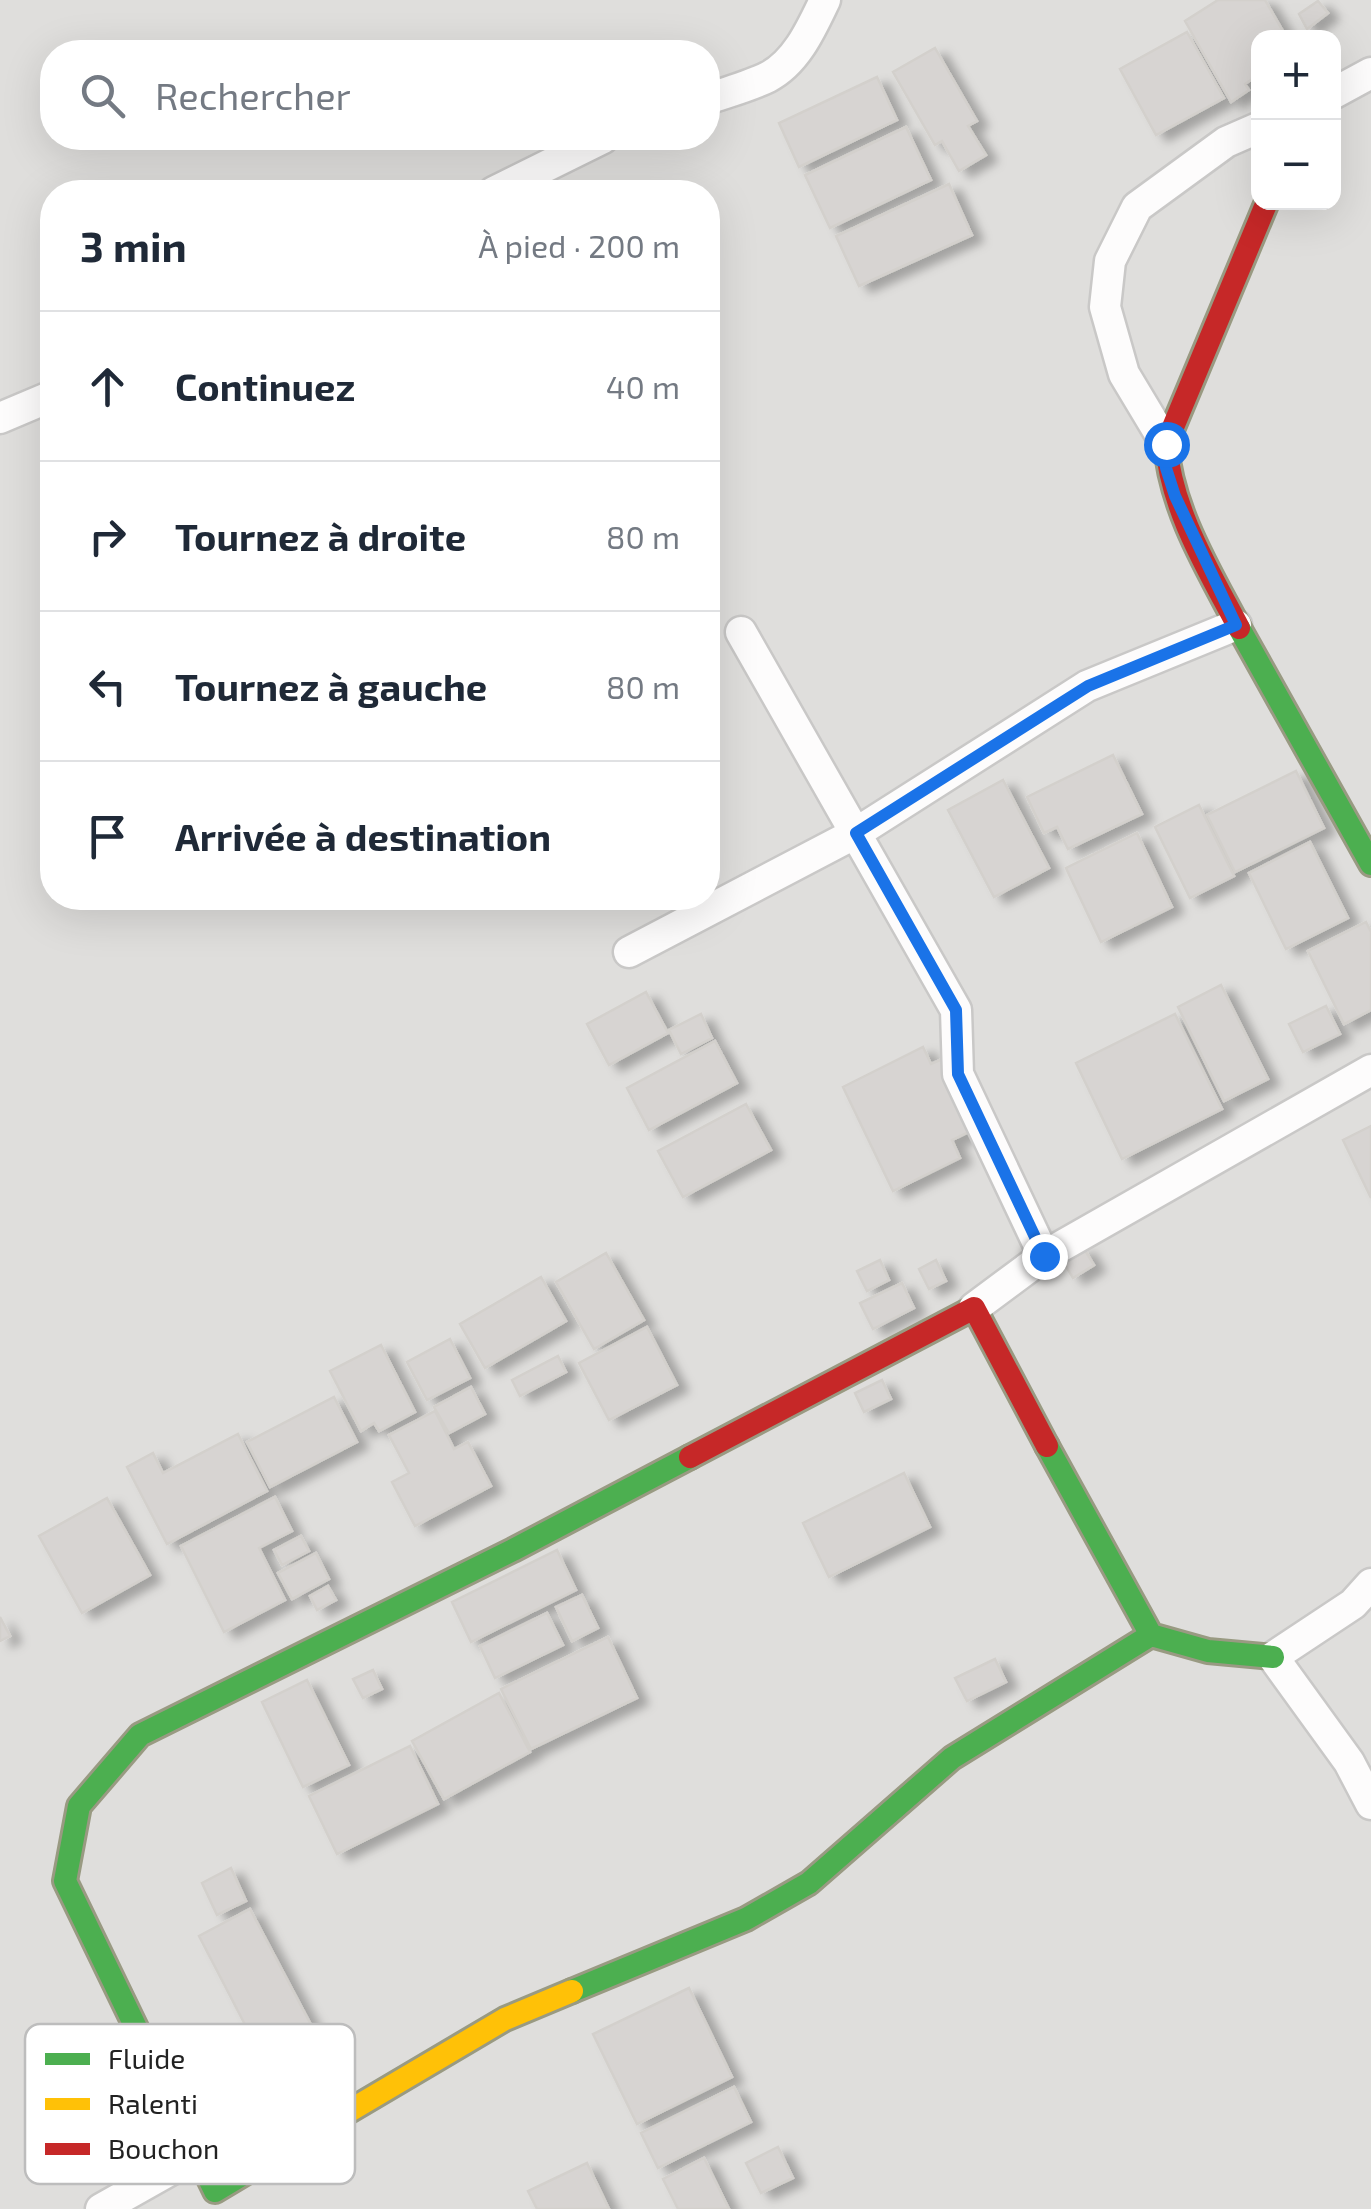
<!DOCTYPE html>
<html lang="fr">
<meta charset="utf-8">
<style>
body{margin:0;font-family:"Exo 2",sans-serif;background:#f2f2f3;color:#1f2937}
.controls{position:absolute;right:30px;top:30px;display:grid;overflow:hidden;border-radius:20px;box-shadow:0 10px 40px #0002}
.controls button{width:90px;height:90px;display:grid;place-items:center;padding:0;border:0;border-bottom:2px solid #e0e1e3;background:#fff;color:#1f2937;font:50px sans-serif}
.stop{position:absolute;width:30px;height:30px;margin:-22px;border:8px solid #1a73e8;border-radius:50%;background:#fff}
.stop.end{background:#1a73e8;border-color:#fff;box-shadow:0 2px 10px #0008}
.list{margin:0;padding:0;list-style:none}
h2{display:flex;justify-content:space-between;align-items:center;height:130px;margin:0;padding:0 40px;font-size:42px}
h2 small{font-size:32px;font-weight:400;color:#747a83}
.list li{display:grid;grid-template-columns:65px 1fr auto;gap:30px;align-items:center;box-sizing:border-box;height:150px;padding:0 40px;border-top:2px solid #e0e1e3}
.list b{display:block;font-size:38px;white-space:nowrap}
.list em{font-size:32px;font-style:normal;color:#747a83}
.icon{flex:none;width:55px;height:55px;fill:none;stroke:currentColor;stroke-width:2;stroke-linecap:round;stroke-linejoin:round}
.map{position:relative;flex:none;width:1371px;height:2209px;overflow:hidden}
.search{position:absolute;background:#fff;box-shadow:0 10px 40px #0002;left:40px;top:40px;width:680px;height:110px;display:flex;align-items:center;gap:25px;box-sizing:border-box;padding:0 35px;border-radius:40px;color:#747a83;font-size:38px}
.panel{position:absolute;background:#fff;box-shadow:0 10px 40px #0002;left:40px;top:180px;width:680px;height:730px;border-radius:40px}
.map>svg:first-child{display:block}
.residential{fill:#dfdedc;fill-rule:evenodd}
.building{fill:#d7d4d2;stroke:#d3d0cc;stroke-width:2.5;filter:url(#shadow)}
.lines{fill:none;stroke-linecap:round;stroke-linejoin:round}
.street-casing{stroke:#c9c8c7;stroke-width:35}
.fast-casing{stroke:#999a82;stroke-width:28}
.slow-casing{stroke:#999a82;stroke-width:28}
.jam-casing{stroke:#999a82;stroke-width:28}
.street{stroke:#fdfcfc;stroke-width:30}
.fast{stroke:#4caf50;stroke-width:22}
.slow{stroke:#ffc107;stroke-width:22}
.jam{stroke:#c62828;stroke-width:22}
.route{stroke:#1a73e8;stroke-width:12}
.key{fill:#fff;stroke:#bdbdbd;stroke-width:2.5}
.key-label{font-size:28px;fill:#222}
</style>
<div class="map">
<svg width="1371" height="2209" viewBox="0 0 1371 2209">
<defs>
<filter id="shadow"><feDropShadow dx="11" dy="6" stdDeviation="5" flood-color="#0004"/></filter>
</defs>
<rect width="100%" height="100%" fill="#f0eeeb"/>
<path class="residential" d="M0,0H1371V2209H0ZM1258,38H1334V202H1258ZM52,52H708V138H52ZM52,192H708V898H52Z"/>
<path class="building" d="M1218,0H1265L1287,38H1258V75L1245,84L1249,90L1231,102L1185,21Z
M1318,1L1328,13L1307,29L1299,14Z
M1187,32L1224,98L1156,135L1120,69Z
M935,48L977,121L968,126L986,155L959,171L942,141L935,145L893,72Z
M877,77L897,120L799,167L779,123Z
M906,127L931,180L830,228L805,175Z
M949,184L972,235L859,286L836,236Z
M1113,755L1142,814L1068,849L1057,827L1044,833L1027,797Z
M1296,771L1324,828L1235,872L1207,815Z
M1003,780L1049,868L994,897L948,810Z
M1199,805L1234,876L1190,898L1155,827Z
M1137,833L1172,907L1101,942L1066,868Z
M1310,842L1348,918L1286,949L1249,873Z
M1366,922L1371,932V1010L1344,1024L1308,951Z
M1221,985L1268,1079L1224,1101L1178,1007Z
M646,992L668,1033L609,1065L587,1024Z
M1326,1006L1340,1034L1303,1052L1289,1024Z
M701,1014L712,1038L681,1054L669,1030Z
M1175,1014L1222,1109L1122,1159L1076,1063Z
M715,1041L737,1083L649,1130L627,1088Z
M923,1047L931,1064L945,1058L979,1127L952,1140L960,1158L893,1191L843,1087Z
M746,1104L771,1150L683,1197L658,1151Z
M1371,1126V1198L1343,1140Z
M1083,1247L1094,1265L1073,1278L1062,1260Z
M606,1253L644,1320L594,1349L556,1282Z
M880,1260L889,1280L867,1291L857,1271Z
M936,1260L946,1281L929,1289L919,1269Z
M541,1277L566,1321L485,1368L460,1324Z
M902,1283L914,1308L873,1329L860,1303Z
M647,1327L677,1385L609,1420L579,1363Z
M450,1339L470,1378L427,1400L407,1362Z
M381,1345L415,1412L379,1431L374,1423L361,1431L330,1371Z
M558,1356L566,1372L520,1396L512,1380Z
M882,1380L891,1399L864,1412L855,1393Z
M471,1387L485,1414L449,1433L434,1407Z
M334,1397L357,1442L270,1487L247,1442Z
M435,1411L454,1449L468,1442L491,1486L415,1526L392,1482L409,1473L389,1435Z
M238,1434L267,1491L167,1544L127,1467L153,1453L163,1473Z
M904,1473L930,1527L829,1577L803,1523Z
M275,1497L292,1531L259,1548L285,1600L224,1632L181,1546Z
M107,1498L150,1575L82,1613L39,1536Z
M301,1536L309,1551L282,1565L274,1550Z
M557,1550L576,1590L471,1642L452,1602Z
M316,1553L329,1579L292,1599L278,1573Z
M328,1586L336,1600L317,1610L310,1596Z
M582,1595L598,1628L572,1641L556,1607Z
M547,1613L563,1645L495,1678L480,1646Z
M0,1617L10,1636L0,1641Z
M608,1637L637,1698L531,1749L501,1689Z
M995,1659L1006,1682L967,1701L955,1678Z
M373,1670L382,1689L363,1698L353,1679Z
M307,1680L349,1765L303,1787L262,1702Z
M499,1693L530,1752L444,1799L412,1741Z
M410,1746L438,1804L337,1854L309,1796Z
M231,1868L246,1901L217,1915L202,1883Z
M250,1909L319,2040L267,2067L199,1936Z
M689,1988L732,2077L637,2124L593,2034Z
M734,2087L751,2122L658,2168L641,2133Z
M778,2147L793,2178L761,2193L746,2163Z
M704,2158L729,2209H678L663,2179Z
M587,2163L609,2209H537L528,2191Z"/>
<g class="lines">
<defs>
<path id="street" d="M1334,93L1371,73
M708,99C727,92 750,86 768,77C797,62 812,27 825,0
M494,192L603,138
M0,418L52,396
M1166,444L1124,374L1105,307L1110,261L1137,207L1226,142L1258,128
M741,632L956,1010L958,1074L1044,1256
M629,952L856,833L1087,686L1236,625
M974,1308L1044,1256L1371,1070
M1371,1584L1353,1604L1273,1657L1349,1762L1371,1804
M101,2209L197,2155"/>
<path id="fast" d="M1239,628L1371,864
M1047,1446L1151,1635L1208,1651L1273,1657
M572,1991L746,1919L809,1883L952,1758L1151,1635
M302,2139L215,2191L65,1881L79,1806L140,1735L513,1550L690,1457"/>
<path id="slow" d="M302,2139L505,2019L572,1991"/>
<path id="jam" d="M1239,628C1209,571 1171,510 1166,444L1267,202
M690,1457L974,1308L1047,1446"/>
</defs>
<use href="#street" class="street-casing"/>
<use href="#fast" class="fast-casing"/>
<use href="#slow" class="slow-casing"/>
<use href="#jam" class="jam-casing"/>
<use href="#street" class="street"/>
<use href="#fast" class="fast"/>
<use href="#slow" class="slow"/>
<use href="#jam" class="jam"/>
</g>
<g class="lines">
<path class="route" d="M1044,1256L958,1074L956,1010L856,833L1088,686L1236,625L1175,496L1166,468V444"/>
</g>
<rect x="25" y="2024" width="330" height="160" rx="15" class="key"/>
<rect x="45" y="2053" width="45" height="12" fill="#4caf50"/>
<rect x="45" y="2098" width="45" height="12" fill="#ffc107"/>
<rect x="45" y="2143" width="45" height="12" fill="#c62828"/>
<g class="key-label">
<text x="108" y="2069">Fluide</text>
<text x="108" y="2114">Ralenti</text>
<text x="108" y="2159">Bouchon</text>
</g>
</svg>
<div class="controls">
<button>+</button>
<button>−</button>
</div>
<div class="stop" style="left:1166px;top:444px"></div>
<div class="stop end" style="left:1044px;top:1256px"></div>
<div class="search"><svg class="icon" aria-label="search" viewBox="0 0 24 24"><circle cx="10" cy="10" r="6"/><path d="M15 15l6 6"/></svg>Rechercher</div>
<section class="panel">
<h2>3 min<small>À pied · 200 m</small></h2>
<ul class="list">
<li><svg class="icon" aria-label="ahead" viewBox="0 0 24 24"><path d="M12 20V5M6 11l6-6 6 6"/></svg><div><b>Continuez</b></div><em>40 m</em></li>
<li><svg class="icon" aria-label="right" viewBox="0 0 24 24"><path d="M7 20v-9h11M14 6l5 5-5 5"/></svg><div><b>Tournez à droite</b></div><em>80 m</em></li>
<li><svg class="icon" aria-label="left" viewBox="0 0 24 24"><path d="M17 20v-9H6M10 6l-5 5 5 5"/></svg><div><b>Tournez à gauche</b></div><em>80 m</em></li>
<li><svg class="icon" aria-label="arrive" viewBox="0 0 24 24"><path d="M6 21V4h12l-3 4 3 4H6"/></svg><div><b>Arrivée à destination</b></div></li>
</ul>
</section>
</div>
